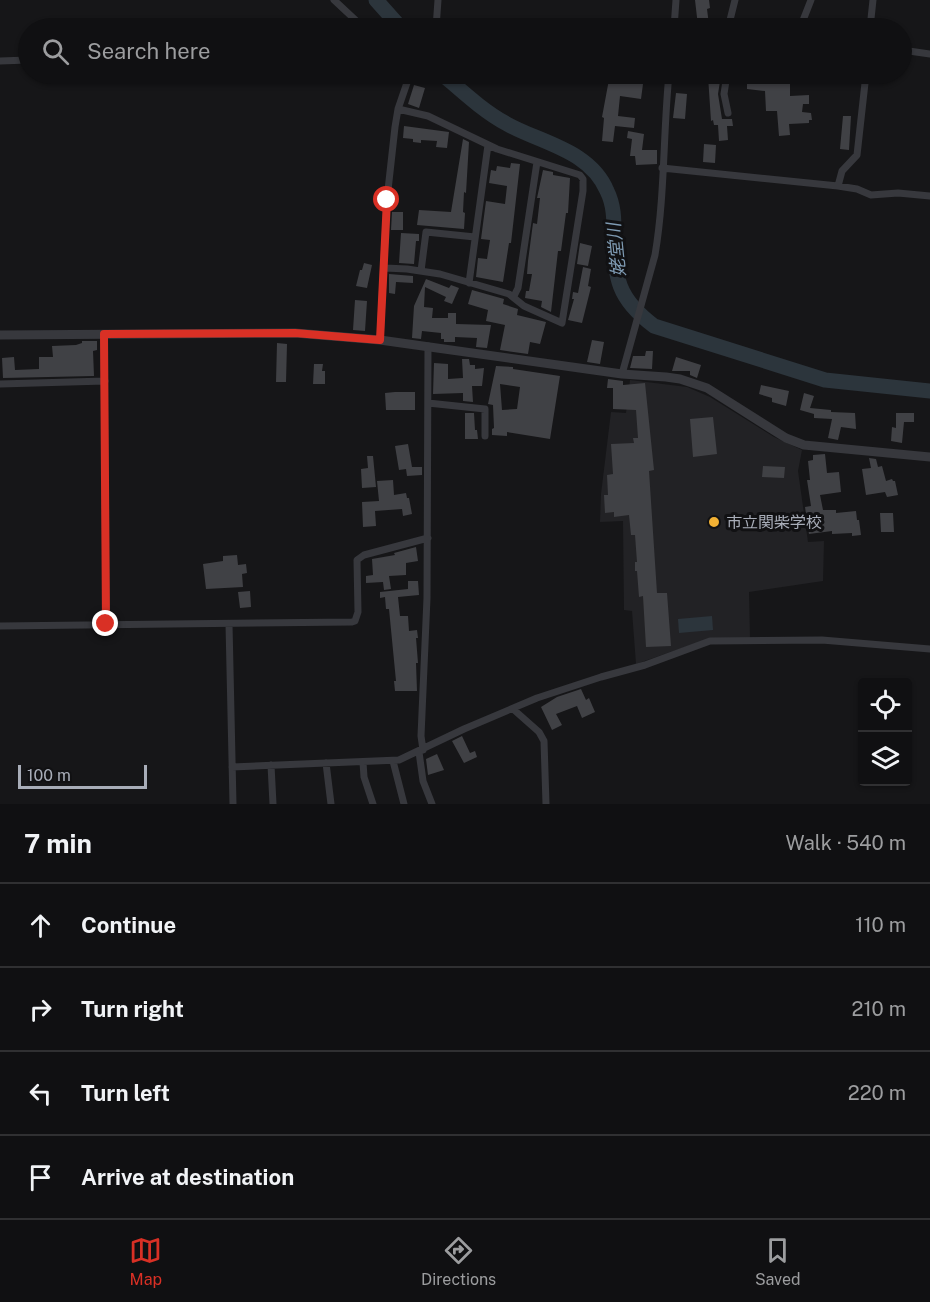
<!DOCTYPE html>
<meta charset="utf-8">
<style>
body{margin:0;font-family:"Public Sans","Noto Sans JP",sans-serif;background:#1e1e20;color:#f1f3f6}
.controls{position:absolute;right:18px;bottom:18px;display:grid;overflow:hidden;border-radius:6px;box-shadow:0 2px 4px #0004}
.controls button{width:54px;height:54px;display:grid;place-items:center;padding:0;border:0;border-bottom:2px solid #303032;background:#101012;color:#f1f3f6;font:30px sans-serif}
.scale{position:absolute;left:18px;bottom:15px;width:129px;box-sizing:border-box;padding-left:6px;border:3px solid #a8adb8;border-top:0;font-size:16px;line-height:21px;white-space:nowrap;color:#a8adb8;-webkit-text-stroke:4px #111113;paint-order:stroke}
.stop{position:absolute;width:18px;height:18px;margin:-14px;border:4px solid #d93025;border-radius:50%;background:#fff}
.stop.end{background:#d93025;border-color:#fff;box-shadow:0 2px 6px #0008}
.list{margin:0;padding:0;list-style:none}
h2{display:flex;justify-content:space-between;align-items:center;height:78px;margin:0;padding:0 24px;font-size:26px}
h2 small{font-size:20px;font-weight:400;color:#9c9d9f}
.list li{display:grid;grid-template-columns:39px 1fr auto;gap:18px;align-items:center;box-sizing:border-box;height:84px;padding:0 24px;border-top:2px solid #303032}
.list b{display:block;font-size:22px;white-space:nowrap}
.list em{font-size:20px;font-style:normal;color:#9c9d9f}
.icon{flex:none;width:33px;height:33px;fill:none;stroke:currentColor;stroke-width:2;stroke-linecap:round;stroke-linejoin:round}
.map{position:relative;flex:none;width:930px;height:804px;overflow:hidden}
.search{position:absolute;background:#101012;box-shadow:0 2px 4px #0004;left:18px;right:18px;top:18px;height:66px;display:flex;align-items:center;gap:15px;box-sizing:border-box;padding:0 21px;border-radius:33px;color:#9c9d9f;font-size:22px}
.sheet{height:414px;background:#101012}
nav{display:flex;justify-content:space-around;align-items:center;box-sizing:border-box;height:84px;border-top:2px solid #303032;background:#101012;font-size:16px;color:#9c9d9f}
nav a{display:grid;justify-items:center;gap:3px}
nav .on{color:#d93025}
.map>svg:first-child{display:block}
.built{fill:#222225}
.water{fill:#2c353c}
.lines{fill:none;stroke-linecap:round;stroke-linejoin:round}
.river{stroke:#2c353c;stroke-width:15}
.building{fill:#404145;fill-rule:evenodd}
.minor{stroke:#37383d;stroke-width:7}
.tertiary{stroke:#37383d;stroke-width:9}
.route{stroke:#d93025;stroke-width:8}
.poi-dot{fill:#f2b134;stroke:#111113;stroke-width:2}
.labels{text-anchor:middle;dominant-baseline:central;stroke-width:6;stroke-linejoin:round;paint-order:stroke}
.poi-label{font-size:16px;fill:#a8adb8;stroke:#111113;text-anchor:start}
.water-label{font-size:18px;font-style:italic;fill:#7f9bb3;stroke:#111113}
</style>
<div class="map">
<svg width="930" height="804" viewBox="0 0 930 804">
<rect width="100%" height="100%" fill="#161618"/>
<path class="built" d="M630,380L687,387L710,397L774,437L802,450L798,471L808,542L824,541L823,581L749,592L750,638L708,639L636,664L632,611L624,610L623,521L600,522L601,494L611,412L626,413Z"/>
<path class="water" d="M712,616L713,630L679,633L678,619Z"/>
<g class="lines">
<path class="river" d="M376,0L401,28
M442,74C463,92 483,111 507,124C541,143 590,150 607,191C614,205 614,219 614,235C615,279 617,298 654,326L825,380L930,391"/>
</g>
<path class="building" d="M695,0H709L710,8L707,9L709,25L698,26Z
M610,74H623L622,81L643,84L641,99L620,96L618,116L635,118L634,128L615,126L613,142L602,141L604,118L602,117Z
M747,74H805V80H790V96L809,95V104H803L802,112L811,113L812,120H809V123L789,124L790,135L779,136L777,111H766L765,91L747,89Z
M721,75L718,94L722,119H732L733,126H727L728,140L719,141L718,125H714L713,120L711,121L708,76Z
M414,85L425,88L419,108L408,104Z
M676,93L687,94L685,119L673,118Z
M843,116H851L849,150L840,149Z
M404,126L449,132L447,148L436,147L437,141L421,140V143L413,142V139L403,138Z
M628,131L644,134L642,150H657V164L636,165L635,156H630L632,139L627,138Z
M463,139L469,142L466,193L464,192L463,212L465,213L464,229L417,225L419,210L451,212Z
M704,144L716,145L715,163L703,162Z
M511,163L520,164L511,243H509L503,282L476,277L478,258L487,259L490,240L481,239L486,201L505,204L507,186L489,183L491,170L496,171L497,166L510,168Z
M543,170L553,172V175L570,178L568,213H566L561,251H558L551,312L541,307L542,301L525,298L526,291H529L532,274H527L528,261L533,223L537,224L540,198H537Z
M392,212H403V230H391Z
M401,233L419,234V241H416L414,264L399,263Z
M580,243L592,246L588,266L577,264Z
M364,263L372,265L367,288L356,286L360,270H362Z
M583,267L591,269L588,286L591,287L582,323L568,320L574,299H572L573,292L578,293Z
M389,274L413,276V283L396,282L395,294L389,293Z
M426,279L449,288L451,285L459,288L452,304L444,301L446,297L425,287L424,307L433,308L432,318H448V313H456V324L491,325L487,348L476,347L477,338L455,337V342H444V339H441V333L422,331L421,339L412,338L414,306Z
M472,290L504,299L503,304L518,309L517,315L546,322L540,344L530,342L528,354L500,350L505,325L486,321L488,310L468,304Z
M355,300L367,301L365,331L353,330Z
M592,340L604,342L600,364L587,362Z
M82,341H97V350L93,351L94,376L3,378L2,358L14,357L15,370L39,369V357H53L52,346L76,345L82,343Z
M277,343L287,344L286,382H276Z
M646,351H653L652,369L630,368L633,356H645Z
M676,357L701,365L697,378L690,375V371H672Z
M462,359H469L470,365H475V369L484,368L482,386H472L473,402L463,401V393L433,394L434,363L448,364V379L463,378Z
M314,364H323L322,371H325V384H313Z
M496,366L513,367V369L560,376L550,439L507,432V436L492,435V429L494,428L493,405L488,404ZM500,384L520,387L517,409L502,410Z
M608,379L623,381V385L645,383L654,470L649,471L657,593H667L671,646L646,647L643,596L639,597L637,571H635V562H637L635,535H631L629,515L614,517V512L605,513L604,495H608L607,475L613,474L611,444L634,443L633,438H638L636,410L613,409V388H607Z
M761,385L789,391L786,406L772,402V398L759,394Z
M395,392H415V410H386L385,393Z
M804,393L814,396L810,408L831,410V412L855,413L856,429L841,427L838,440L828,438L832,419L814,418V414L800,410Z
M465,413H474L475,430H477L478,439H465Z
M896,413H914V422H904L902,443L891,441L892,427L896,428Z
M713,417L717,454L693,457L690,419Z
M408,444L412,467H422V475L407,476L406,469L399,470L395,446Z
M825,454L827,473L839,472L841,492L820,495L823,510H836V513L856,511L857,520H859L861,535L852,536V533L832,534V531L809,534L805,507L811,506L807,480H810L808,461L813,460V455Z
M367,456H373L376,487L362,488L361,469L368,468Z
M869,458L876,459L878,467L882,466L886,481L892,479L893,481H895L898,495L887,497L885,492L866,495L862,469L871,468Z
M763,466L785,467L784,478L762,477Z
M393,480L394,495L406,493L407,498H409L412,514L403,516L402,509L375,511L376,526L363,527L362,502L379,501L377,481Z
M880,513H893L894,532H881Z
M416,547L418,561L406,563V575L389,576L391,589L384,590L383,582L366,583V576L373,575L372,559L395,555L394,553Z
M237,555L238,565L246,564L247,573L242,574L243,587L206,589L203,564L223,561V556Z
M408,581H418L419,595L398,597L400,616H408L409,631L417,630L418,638H416L418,663H416L417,691H395L394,681H396L389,609H386L385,597L380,598V592L408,589Z
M250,591L251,607L240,608L238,592Z
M581,689L586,700L589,698L595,712L582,718L577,706L556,714L562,725L552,730L541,707L557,697Z
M462,736L470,753L475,751L477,757L464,763L452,741Z
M437,754L444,770L428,775L426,759Z"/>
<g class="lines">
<path class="minor" d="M334,0L364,28
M436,28L438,0
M674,28L676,0
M728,28L735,0
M800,28L811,0
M870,28L873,0
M902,50L930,54
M0,61L28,60
M727,74L724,94L728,113
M662,168L838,186L857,189L871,195L898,193L930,196
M838,186L842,171L857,155L866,74
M385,268L407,269L440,274L509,294L524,306L562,323L583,191V179L580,175L497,149L428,116L398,109
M421,271L426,232L475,237
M469,283L488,145
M514,296L518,288L537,162
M104,334L106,624
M380,340L387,199L395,127L398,109L410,74
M622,374L655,255C665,196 663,134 669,74
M0,384L105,381
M428,403L485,409V436
M229,624L233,804
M0,626L352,622L355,621L358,612L357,560L364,555L428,538
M513,709L539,732L544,741L546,804
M423,750L421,736L427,598L428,346
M419,752L423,781L432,804
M393,761L404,804
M363,762L364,777L373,804
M326,763L331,804
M271,765L273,804
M232,767L399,760L464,729L537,698L601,677L645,665L710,641L822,640L930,649"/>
<path class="tertiary" d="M0,335L295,333L380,340L622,374L666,377L680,379L707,388L786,438L804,445L930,457"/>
</g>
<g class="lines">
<path class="route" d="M106,624L104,334L295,333L380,340L387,200"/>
</g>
<circle class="poi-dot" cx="714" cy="522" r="6"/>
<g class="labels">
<g class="poi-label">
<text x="726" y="522">市立関柴学校</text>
</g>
<g class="water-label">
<text transform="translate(616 250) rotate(-96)">姥堂川</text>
</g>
</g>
</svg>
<div class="controls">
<button><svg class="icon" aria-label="locate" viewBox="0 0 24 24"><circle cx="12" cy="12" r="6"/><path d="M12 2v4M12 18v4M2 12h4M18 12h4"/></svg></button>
<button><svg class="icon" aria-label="layers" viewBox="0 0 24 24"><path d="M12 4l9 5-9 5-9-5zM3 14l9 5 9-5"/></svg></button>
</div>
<div class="scale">100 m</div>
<div class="stop" style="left:387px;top:200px"></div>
<div class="stop end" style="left:106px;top:624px"></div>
<div class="search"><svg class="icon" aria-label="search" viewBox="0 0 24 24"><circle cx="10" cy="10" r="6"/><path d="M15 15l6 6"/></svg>Search here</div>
</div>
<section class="sheet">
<h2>7 min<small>Walk · 540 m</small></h2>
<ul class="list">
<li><svg class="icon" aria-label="ahead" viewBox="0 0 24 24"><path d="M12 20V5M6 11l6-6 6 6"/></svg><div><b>Continue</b></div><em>110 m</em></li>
<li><svg class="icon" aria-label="right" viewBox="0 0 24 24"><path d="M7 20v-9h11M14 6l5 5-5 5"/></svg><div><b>Turn right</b></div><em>210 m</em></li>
<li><svg class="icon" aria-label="left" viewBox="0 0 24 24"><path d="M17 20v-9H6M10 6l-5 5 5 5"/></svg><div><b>Turn left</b></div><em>220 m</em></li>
<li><svg class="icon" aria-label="arrive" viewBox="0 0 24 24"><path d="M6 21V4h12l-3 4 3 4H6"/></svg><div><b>Arrive at destination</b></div></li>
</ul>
</section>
<nav>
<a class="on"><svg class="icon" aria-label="map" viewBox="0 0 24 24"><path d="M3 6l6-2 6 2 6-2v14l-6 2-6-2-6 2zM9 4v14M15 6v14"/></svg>Map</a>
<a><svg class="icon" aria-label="directions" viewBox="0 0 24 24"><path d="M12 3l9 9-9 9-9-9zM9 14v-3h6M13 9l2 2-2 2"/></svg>Directions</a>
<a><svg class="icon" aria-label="saved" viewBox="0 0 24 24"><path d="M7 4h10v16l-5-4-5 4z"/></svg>Saved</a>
</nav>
